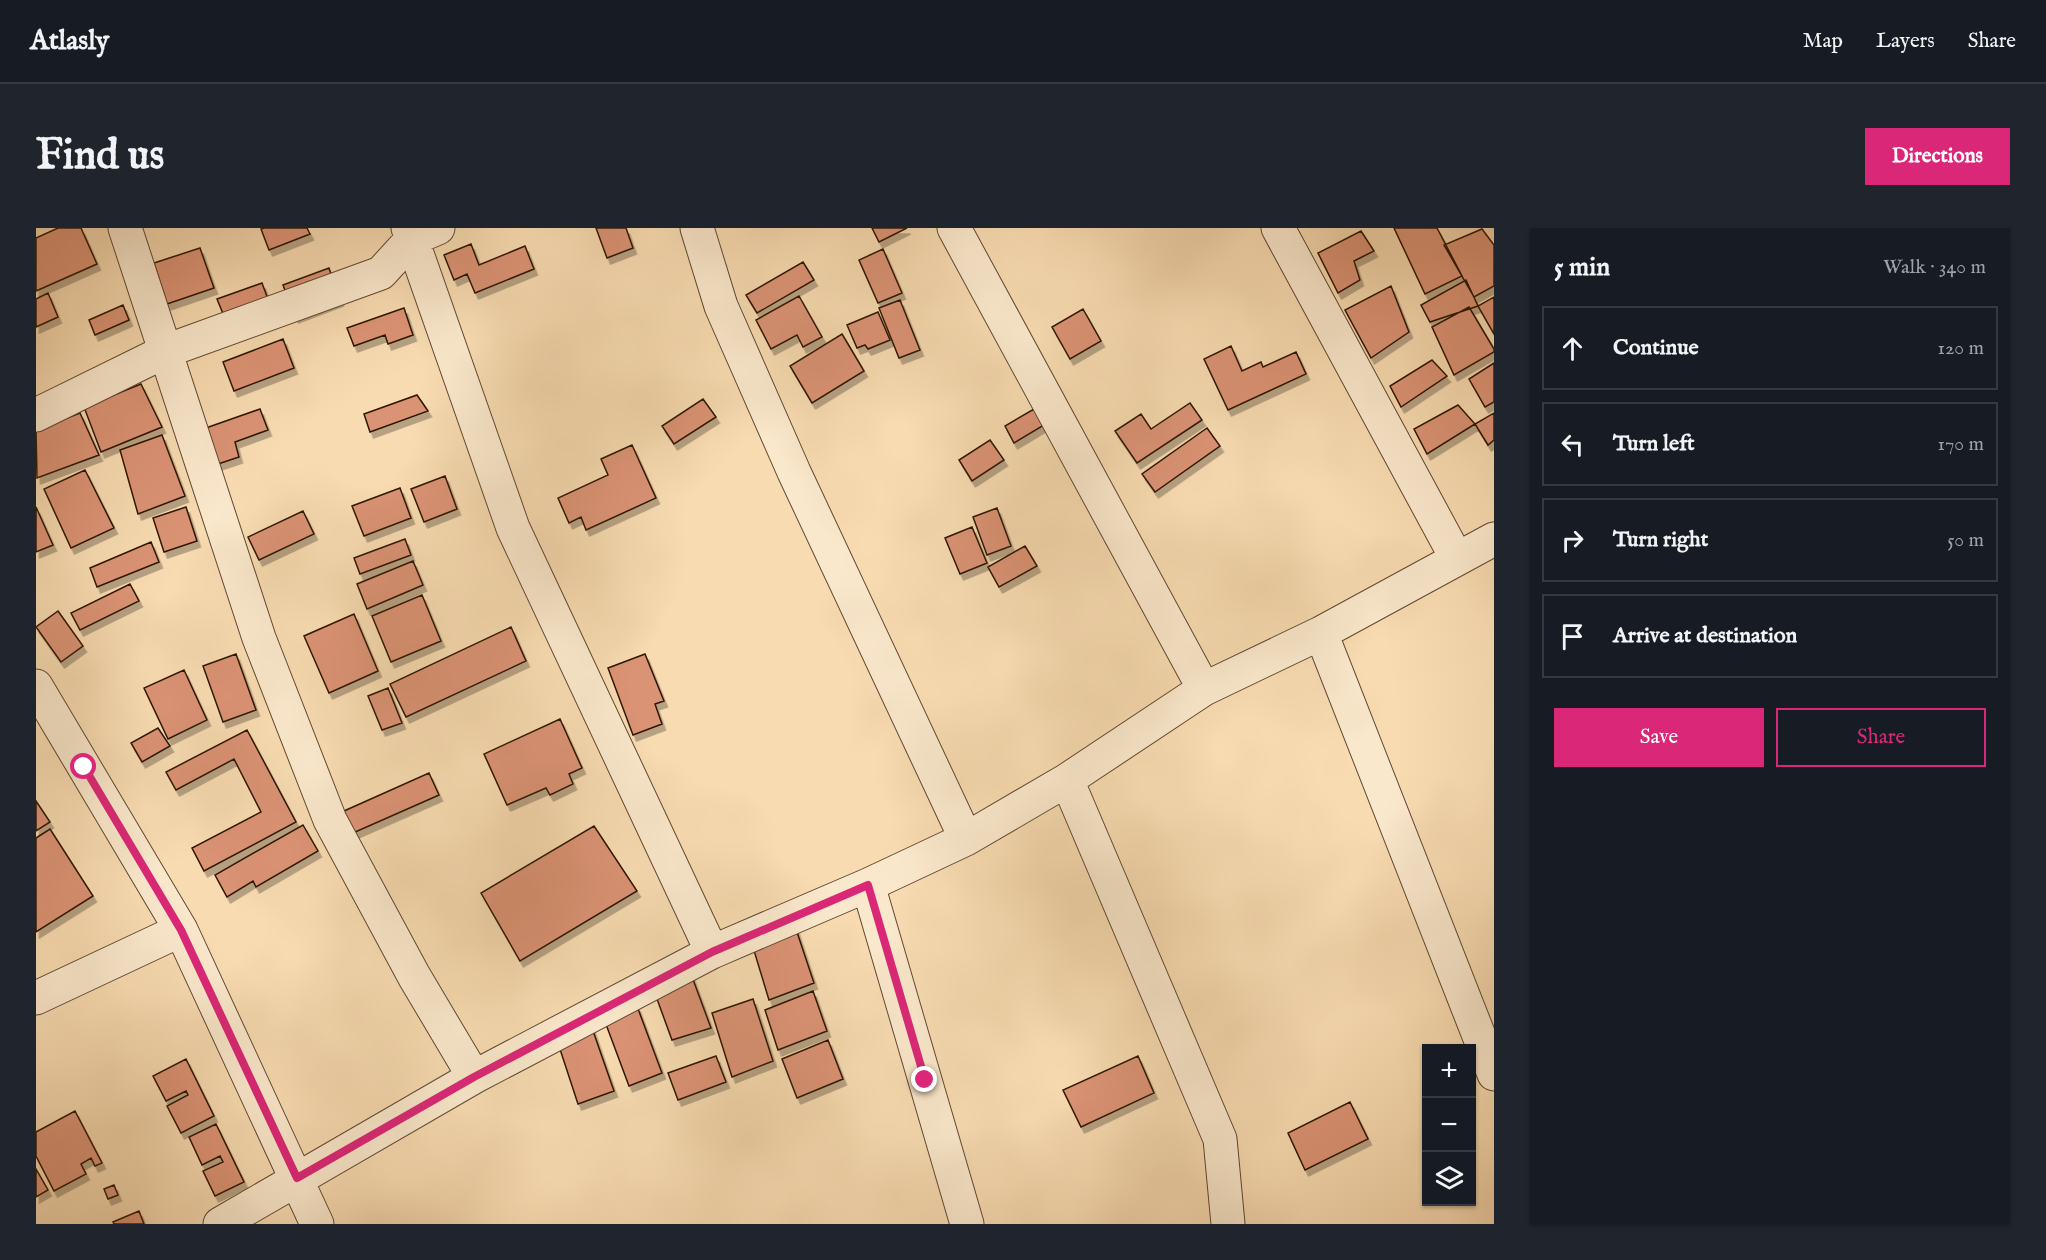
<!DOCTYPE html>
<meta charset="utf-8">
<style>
body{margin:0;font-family:"IM FELL English",serif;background:#20242c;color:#f1f3f6}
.controls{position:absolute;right:18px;bottom:18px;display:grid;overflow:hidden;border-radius:0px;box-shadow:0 2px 4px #0004}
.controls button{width:54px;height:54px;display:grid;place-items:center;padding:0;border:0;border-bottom:2px solid #363941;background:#171b24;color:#f1f3f6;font:30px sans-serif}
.stop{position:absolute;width:18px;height:18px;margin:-14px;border:4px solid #db2777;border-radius:50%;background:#fff}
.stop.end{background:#db2777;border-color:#fff;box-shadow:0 2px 6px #0008}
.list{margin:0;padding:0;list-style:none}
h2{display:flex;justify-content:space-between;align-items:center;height:78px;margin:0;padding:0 24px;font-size:26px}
h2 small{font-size:20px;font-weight:400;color:#9ea1a6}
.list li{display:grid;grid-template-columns:39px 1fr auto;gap:18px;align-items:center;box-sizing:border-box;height:84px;margin:0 12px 12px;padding:0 12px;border:2px solid #363941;border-radius:0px}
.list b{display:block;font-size:22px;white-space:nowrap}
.list em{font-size:20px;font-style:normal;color:#9ea1a6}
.actions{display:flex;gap:12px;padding:18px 24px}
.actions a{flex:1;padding:14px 0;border:2px solid #db2777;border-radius:0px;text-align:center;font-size:21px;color:#db2777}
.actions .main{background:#db2777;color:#fff}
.icon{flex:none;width:33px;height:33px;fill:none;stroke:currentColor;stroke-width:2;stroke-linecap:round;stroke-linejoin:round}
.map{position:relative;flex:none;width:1458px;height:996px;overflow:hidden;border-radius:0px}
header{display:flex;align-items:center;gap:36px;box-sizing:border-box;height:84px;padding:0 30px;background:#171b24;border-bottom:2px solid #363941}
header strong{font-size:28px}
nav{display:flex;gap:33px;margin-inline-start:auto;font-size:21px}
.intro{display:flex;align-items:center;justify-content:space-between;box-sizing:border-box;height:144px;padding:0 36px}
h1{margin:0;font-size:42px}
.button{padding:15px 27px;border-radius:0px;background:#db2777;color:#fff;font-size:21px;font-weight:700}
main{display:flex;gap:36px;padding:0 36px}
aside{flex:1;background:#171b24;border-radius:0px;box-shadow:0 2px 4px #0004}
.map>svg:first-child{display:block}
.building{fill:#db9374;stroke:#2f1705;stroke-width:1.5;filter:url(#shadow)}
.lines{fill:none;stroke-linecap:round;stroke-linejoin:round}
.minor-casing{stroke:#614830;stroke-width:35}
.minor{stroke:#fae8cc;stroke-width:33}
.route{stroke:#db2777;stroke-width:8}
</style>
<header>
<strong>Atlasly</strong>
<nav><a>Map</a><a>Layers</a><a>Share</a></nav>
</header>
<div class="intro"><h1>Find us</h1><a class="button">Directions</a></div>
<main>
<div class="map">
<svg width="1458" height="996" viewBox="0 0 1458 996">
<defs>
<filter id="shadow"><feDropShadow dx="3.5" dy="6" stdDeviation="0" flood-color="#0004"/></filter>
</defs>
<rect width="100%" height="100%" fill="#f8dbb1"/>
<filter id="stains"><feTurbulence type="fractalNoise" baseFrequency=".00333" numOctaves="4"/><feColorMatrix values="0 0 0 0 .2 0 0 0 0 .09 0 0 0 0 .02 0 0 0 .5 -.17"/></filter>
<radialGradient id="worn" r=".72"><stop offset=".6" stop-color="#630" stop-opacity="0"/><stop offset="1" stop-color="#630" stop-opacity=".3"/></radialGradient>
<path class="building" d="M22,0H45L61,36L0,63V10Z
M228,0H271L274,6L233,22L225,1Z
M560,0H590L597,20L571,30Z
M836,0H871L843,14Z
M1358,0H1401L1426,48L1389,66Z
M1446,1L1458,17V58L1438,69L1408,17Z
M1325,3L1338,23L1318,33L1324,52L1302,65L1282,25Z
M435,16L443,37L489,18L498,41L439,65L431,46L418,52L408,27Z
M164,20L178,60L131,76L118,35Z
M847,21L866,65L842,75L823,32Z
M767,34L778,52L721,85L710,67Z
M293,40L304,72L259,89L247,57Z
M1430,52L1442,78L1394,94L1385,77Z
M226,55L236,82L192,98L181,71Z
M1355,58L1373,104L1335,130L1309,82Z
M12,65L22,89L0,99V71Z
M763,68L786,109L767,119L761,107L735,121L720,92Z
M1458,69V106L1442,78Z
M864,72L884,122L863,130L843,80Z
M87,77L93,92L59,107L53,92Z
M1433,79L1458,121V124L1418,147L1396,99Z
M368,80L377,107L352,116L349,107L318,118L311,100Z
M1047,81L1065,113L1034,131L1016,99Z
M842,84L854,112L832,121L829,117L821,120L811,97Z
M806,106L828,143L776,175L754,138Z
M247,111L258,140L198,163L187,134Z
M1195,118L1206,143L1225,134L1227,139L1260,124L1270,146L1192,182L1168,131Z
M1396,132L1411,148L1365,179L1354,158Z
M1458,135V174L1449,179L1433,151Z
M105,156L126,199L65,224L48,179Z
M381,167L392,183L334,204L328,186Z
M667,171L680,189L638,216L626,198Z
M1154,175L1166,192L1101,235L1079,203L1105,186L1115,201Z
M1422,177L1439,196L1391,226L1378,201Z
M224,181L232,202L199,214L203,229L179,237L167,201Z
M998,181L1008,197L978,215L969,198Z
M44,185L63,227L1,250L0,202Z
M1458,185V212L1452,217L1439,196Z
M1171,200L1184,218L1119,264L1106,246Z
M126,207L149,268L102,286L84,222Z
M954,212L968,232L936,253L923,232Z
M596,217L620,270L550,302L545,289L533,295L522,270L572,247L565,231Z
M49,242L78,300L35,320L8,261Z
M409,248L421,281L388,294L375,261Z
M364,260L375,290L328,308L316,278Z
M0,279L17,317L0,324Z
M150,279L161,313L128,324L117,290Z
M961,280L975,318L951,327L937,289Z
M267,283L278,306L223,332L212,309Z
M936,299L951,335L924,346L909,310Z
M369,311L375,327L324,346L318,330Z
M115,314L123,334L61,359L54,340Z
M989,318L1001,338L963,359L952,339Z
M377,333L387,357L331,381L321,356Z
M94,356L103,373L44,402L35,385Z
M386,367L405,413L355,434L336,388Z
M22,383L47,418L25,434L0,399Z
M318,386L342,443L293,465L268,408Z
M475,399L490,433L370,489L354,456Z
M200,426L220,482L187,494L167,438Z
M609,426L628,473L619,476L626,496L597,507L572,440Z
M148,442L171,492L132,511L108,460Z
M352,460L366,495L346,502L332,468Z
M524,491L546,540L533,546L537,556L514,567L510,560L471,577L448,526Z
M122,500L134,518L106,534L95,515Z
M211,502L260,594L168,643L156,620L225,584L198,531L140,562L130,544Z
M393,545L403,567L317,605L308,583Z
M0,573L14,594L0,603Z
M267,597L282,623L220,659L217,653L191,669L179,647Z
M558,598L601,663L484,733L445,665Z
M14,601L57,668L0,704V610Z
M759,698L778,755L733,772L716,716Z
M655,746L675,800L636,812L617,760Z
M777,763L791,803L742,822L729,782Z
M717,771L737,833L696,849L676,785Z
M601,778L626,845L593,858L568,791Z
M555,797L578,863L542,876L520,809Z
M792,812L807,851L761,870L746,831Z
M680,828L690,854L642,872L632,845Z
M1102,828L1118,865L1045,899L1027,862Z
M150,831L178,888L145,905L131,878L152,867L150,863L130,873L117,848Z
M1314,874L1332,911L1269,942L1252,905Z
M39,883L66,935L59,938L55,930L45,936L50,946L18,963L0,928V904Z
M180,896L208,954L179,968L167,943L187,934L184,928L166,937L153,909Z
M0,941L12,962L0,969Z
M78,957L82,967L72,971L68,961Z
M103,983L108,996H78L77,994Z"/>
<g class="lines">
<defs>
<path id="minor" d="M89,0L223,410L294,592L378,748L438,849
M372,0L477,300L676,724
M661,0L685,78L758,244L930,611
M918,0L1168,461
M1242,0L1421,331
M0,187L130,123L345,45L376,11L402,0
M1285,405L1458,846
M0,458L145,702L281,996
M1031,552L1184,911L1192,996
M832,657L931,996
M0,770L145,702
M184,996L438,849L676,724L832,657L930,611L1031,552L1168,461L1285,405L1458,311"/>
</defs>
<use href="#minor" class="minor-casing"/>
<use href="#minor" class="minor"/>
</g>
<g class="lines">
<path class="route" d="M48,539L145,702L261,950L438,849L676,724L832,657L889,852"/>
</g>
<rect width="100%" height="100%" filter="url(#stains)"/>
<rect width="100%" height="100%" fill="url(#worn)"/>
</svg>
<div class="controls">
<button>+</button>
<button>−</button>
<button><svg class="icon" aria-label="layers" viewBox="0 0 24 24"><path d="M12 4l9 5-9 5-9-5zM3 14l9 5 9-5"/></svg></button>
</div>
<div class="stop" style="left:48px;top:539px"></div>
<div class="stop end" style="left:889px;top:852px"></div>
</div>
<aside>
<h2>5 min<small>Walk · 340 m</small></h2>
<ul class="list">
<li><svg class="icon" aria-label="ahead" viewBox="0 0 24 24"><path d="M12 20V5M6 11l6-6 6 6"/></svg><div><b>Continue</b></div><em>120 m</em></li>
<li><svg class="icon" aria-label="left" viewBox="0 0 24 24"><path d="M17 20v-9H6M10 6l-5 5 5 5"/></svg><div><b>Turn left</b></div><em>170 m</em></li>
<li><svg class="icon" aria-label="right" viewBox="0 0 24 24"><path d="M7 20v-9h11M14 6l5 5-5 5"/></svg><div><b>Turn right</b></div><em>50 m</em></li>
<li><svg class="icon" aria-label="arrive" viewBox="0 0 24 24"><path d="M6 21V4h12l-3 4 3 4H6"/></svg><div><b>Arrive at destination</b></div></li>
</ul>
<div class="actions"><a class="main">Save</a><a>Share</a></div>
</aside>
</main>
